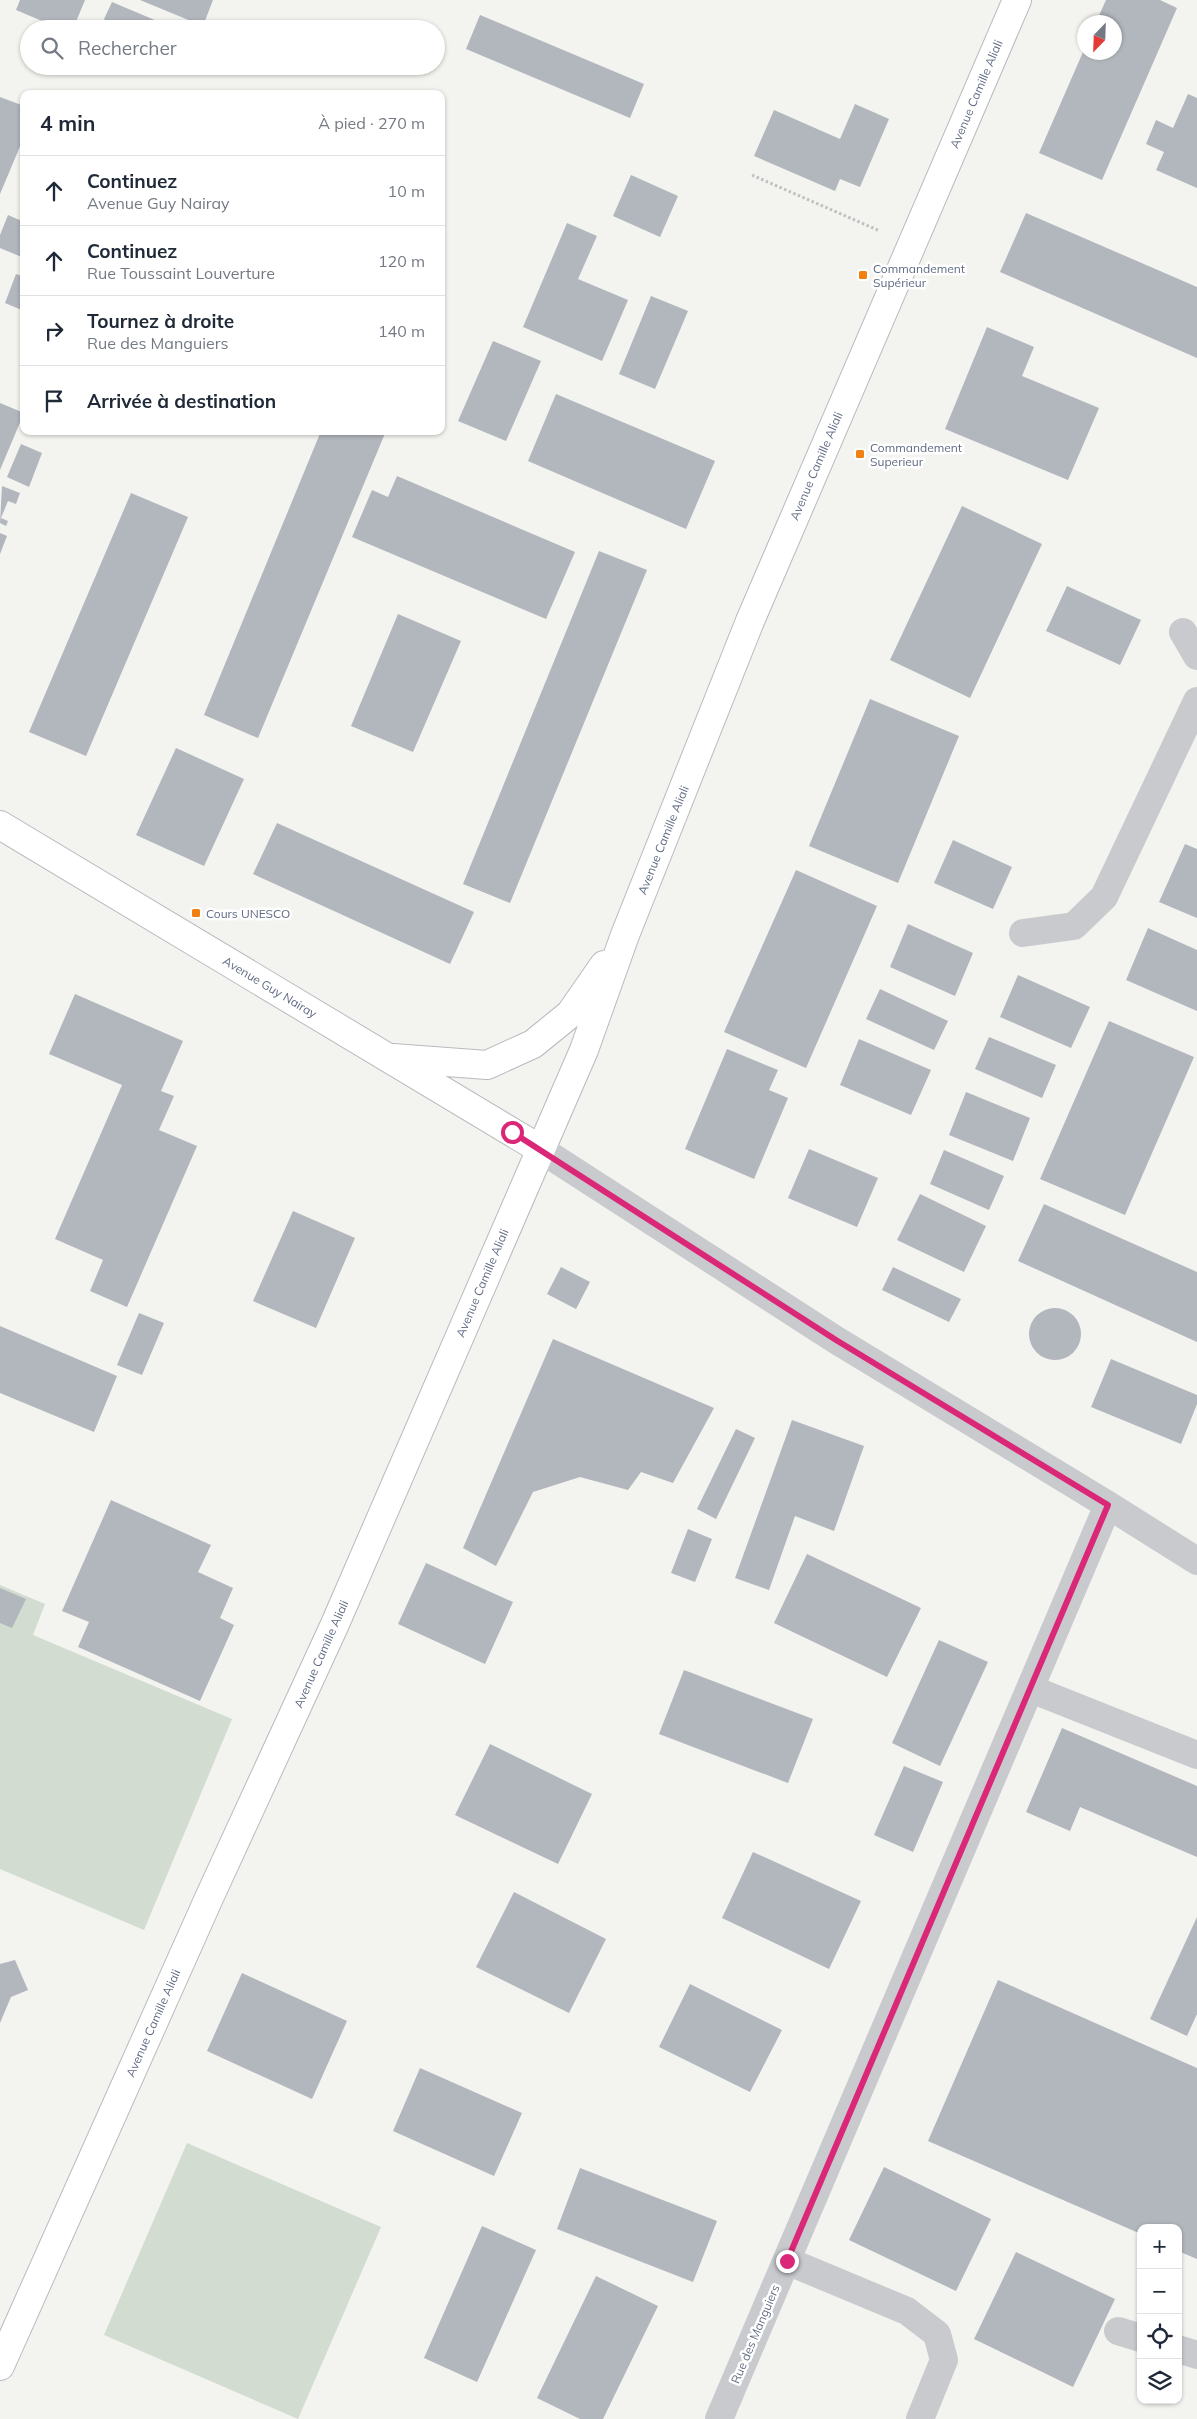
<!DOCTYPE html>
<html lang="fr">
<meta charset="utf-8">
<style>
body{margin:0;font-family:Mulish,sans-serif;background:#f6f6f7;color:#1f2937}
.controls{position:absolute;right:15px;bottom:15px;display:grid;overflow:hidden;border-radius:10px;box-shadow:0 1px 4px #0004}
.controls button{width:45px;height:45px;display:grid;place-items:center;padding:0;border:0;border-bottom:1px solid #e0e1e3;background:#fff;color:#1f2937;font:25px sans-serif}
.compass{position:absolute;left:1077px;top:15px;width:45px;height:45px;border-radius:50%;background:#fff;box-shadow:0 1px 4px #0004;rotate:203deg}
.stop{position:absolute;width:15px;height:15px;margin:-11px;border:4px solid #db2777;border-radius:50%;background:#fff}
.stop.end{background:#db2777;border-color:#fff;box-shadow:0 1px 5px #0008}
.list{margin:0;padding:0;list-style:none}
h2{display:flex;justify-content:space-between;align-items:center;height:65px;margin:0;padding:0 20px;font-size:21px}
h2 small{font-size:16px;font-weight:400;color:#747a83}
.list li{display:grid;grid-template-columns:32px 1fr auto;gap:15px;align-items:center;box-sizing:border-box;height:70px;padding:0 20px;border-top:1px solid #e0e1e3}
.list b{display:block;font-size:19px;white-space:nowrap}
.list p{margin:0;font-size:16px;white-space:nowrap;color:#747a83}
.list em{font-size:16px;font-style:normal;color:#747a83}
.icon{flex:none;width:28px;height:28px;fill:none;stroke:currentColor;stroke-width:2;stroke-linecap:round;stroke-linejoin:round}
.map{position:relative;flex:none;width:1197px;height:2419px;overflow:hidden}
.search{position:absolute;background:#fff;box-shadow:0 1px 4px #0004;left:20px;top:20px;width:425px;height:55px;display:flex;align-items:center;gap:12px;box-sizing:border-box;padding:0 18px;border-radius:28px;color:#747a83;font-size:19px}
.panel{position:absolute;background:#fff;box-shadow:0 1px 4px #0004;left:20px;top:90px;width:425px;height:345px;border-radius:10px}
.map>svg:first-child{display:block}
.green{fill:#d2dcd0}
.building{fill:#b2b6bd}
.lines{fill:none;stroke-linecap:round;stroke-linejoin:round}
.major-casing{stroke:#b8babf;stroke-width:30}
.path{stroke:#bec0c2;stroke-width:3;stroke-dasharray:2.5 2.5;stroke-linecap:butt}
.minor{stroke:#c8cace;stroke-width:28}
.major{stroke:#fff;stroke-width:28}
.route{stroke:#db2777;stroke-width:6}
.poi-dot{fill:#f28011;stroke:#fff;stroke-width:2}
.labels{text-anchor:middle;dominant-baseline:central;stroke-width:5;stroke-linejoin:round;paint-order:stroke}
.street-label{font-size:12px;fill:#606b83;stroke:#fff}
.poi-label{font-size:12px;fill:#606b83;stroke:#fff;text-anchor:start}
</style>
<div class="map">
<svg width="1197" height="2419" viewBox="0 0 1197 2419">
<rect width="100%" height="100%" fill="#f3f4ef"/>
<path class="green" d="M0,1585L45,1604L33,1635L232,1719L144,1930L0,1869Z
M187,2143L381,2227L298,2419L104,2335Z"/>
<path class="building" d="M20,0H85L73,29H61L16,10Z
M140,0H213L203,26Z
M1106,0H1160L1177,8L1102,180L1039,153L1083,52H1114V22H1096Z
M112,2L176,29H114L104,19Z
M480,15L644,84L630,118L466,49Z
M1188,94L1197,98V188L1156,170L1164,152L1146,144L1156,120L1173,128Z
M0,97L24,106V137L0,194Z
M855,104L889,119L860,187L840,179L835,191L754,156L774,110L840,139Z
M631,175L678,196L660,237L613,216Z
M1026,213L1197,287V358L1000,272Z
M8,215L24,222V258L0,248V235Z
M567,223L597,236L578,279L628,300L602,361L523,327Z
M16,274L24,277V311L5,303Z
M651,296L688,311L655,389L619,374Z
M987,327L1034,347L1022,376L1099,408L1068,480L945,429Z
M493,341L541,361L506,441L458,421Z
M556,394L715,461L686,529L528,461Z
M0,403L24,413L0,470Z
M321,431H386L258,738L204,715Z
M21,444L42,453L29,487L7,477Z
M397,476L575,552L546,619L352,537L372,490L388,497Z
M2,486L20,493L16,504L8,501L1,518L8,521L6,526L0,523Z
M131,493L188,517L86,756L29,732Z
M962,506L1042,544L970,698L890,660Z
M0,533L7,536L0,554Z
M599,551L647,570L510,903L463,884Z
M1067,586L1141,620L1120,665L1046,631Z
M398,614L461,641L413,752L351,726Z
M870,699L959,736L898,883L809,846Z
M176,748L244,779L204,866L136,835Z
M277,823L474,912L450,964L253,874Z
M953,840L1012,867L993,909L934,883Z
M1185,844L1197,849V918L1159,902Z
M796,870L877,906L806,1068L724,1032Z
M908,924L973,953L955,996L890,967Z
M1148,928L1197,950V1011L1126,980Z
M1018,975L1090,1007L1071,1048L1000,1017Z
M880,989L948,1021L934,1050L866,1019Z
M75,994L183,1041L161,1091L174,1096L159,1130L197,1146L127,1307L90,1291L103,1260L55,1239L122,1085L49,1054Z
M1109,1021L1194,1057L1125,1215L1040,1179Z
M989,1037L1056,1065L1042,1098L975,1069Z
M859,1039L931,1070L911,1115L840,1085Z
M727,1049L778,1070L769,1090L788,1098L754,1179L685,1149Z
M966,1092L1030,1118L1013,1161L949,1135Z
M809,1149L878,1178L857,1227L788,1198Z
M944,1150L1004,1176L989,1210L930,1184Z
M920,1194L986,1226L964,1272L897,1240Z
M1044,1204L1197,1272V1342L1018,1261Z
M293,1211L355,1238L316,1328L253,1301Z
M561,1267L590,1282L576,1309L547,1294Z
M893,1267L961,1299L949,1322L882,1290Z
M1029 1334a26 26 0 1 1 52 0a26 26 0 1 1-52 0Z
M139,1313L164,1323L142,1375L117,1365Z
M0,1326L117,1376L94,1432L0,1393Z
M553,1339L714,1408L673,1483L641,1472L628,1490L580,1477L533,1492L496,1566L463,1548Z
M1111,1359L1197,1395V1404L1181,1444L1091,1407Z
M792,1420L864,1446L834,1531L795,1516L769,1590L735,1578Z
M736,1429L755,1438L716,1519L697,1509Z
M111,1500L211,1545L198,1572L233,1588L220,1618L234,1625L200,1701L78,1647L89,1622L62,1611Z
M688,1529L712,1539L695,1582L671,1573Z
M807,1554L921,1608L887,1677L774,1623Z
M426,1563L513,1602L485,1664L398,1624Z
M0,1588L26,1599L12,1628L0,1623Z
M939,1640L988,1662L940,1766L892,1743Z
M684,1670L813,1719L788,1783L659,1734Z
M1062,1728L1197,1786V1857L1080,1807L1070,1831L1026,1812Z
M490,1744L592,1794L558,1864L455,1815Z
M904,1766L943,1782L913,1852L874,1835Z
M753,1852L861,1901L829,1969L722,1918Z
M514,1892L606,1939L569,2013L476,1967Z
M1197,1917V2014L1187,2036L1150,2019Z
M15,1960L28,1990L11,1997L0,2023V1964Z
M242,1973L347,2021L312,2099L207,2051Z
M998,1980L1197,2068V2259L1178,2251V2228H1141V2234L928,2141Z
M690,1984L782,2030L750,2092L659,2047Z
M420,2068L522,2113L494,2176L393,2131Z
M884,2167L991,2219L956,2291L849,2240Z
M580,2168L717,2221L693,2282L557,2229Z
M482,2226L536,2250L477,2382L424,2358Z
M1016,2252L1115,2299L1073,2387L974,2339Z
M596,2276L658,2306L603,2419H580L537,2398Z"/>
<g class="lines">
<defs>
<path id="major" d="M0,825L540,1149
M393,1058L487,1065L533,1044L570,1014L604,965
M0,2366L209,1898L335,1624L584,1050L625,935L750,621L1017,0"/>
</defs>
<use href="#major" class="major-casing"/>
<path class="path" d="M752,175L880,231"/>
<path class="minor" d="M1183,632L1197,656
M1023,933L1074,926L1104,897L1197,701
M540,1149L836,1340L1108,1505L1197,1561
M1031,1689L1197,1755
M787,2261L907,2311L937,2334L944,2360L920,2419
M1118,2331L1141,2338
M1178,2349L1197,2355
M719,2419L1108,1505"/>
<use href="#major" class="major"/>
</g>
<g class="lines">
<path class="route" d="M512,1132L836,1340L1108,1505L787,2261"/>
</g>
<g class="poi-dot">
<rect x="858" y="270" width="10" height="10" rx="2.5"/>
<rect x="855" y="449" width="10" height="10" rx="2.5"/>
<rect x="191" y="908" width="10" height="10" rx="2.5"/>
</g>
<g class="labels">
<g class="street-label">
<text transform="translate(976 94) rotate(-67)">Avenue Camille Aliali</text>
<text transform="translate(816 466) rotate(-67)">Avenue Camille Aliali</text>
<text transform="translate(663 840) rotate(-68)">Avenue Camille Aliali</text>
<text transform="translate(270 987) rotate(31)">Avenue Guy Nairay</text>
<text transform="translate(482 1283) rotate(-67)">Avenue Camille Aliali</text>
<text transform="translate(321 1654) rotate(-66)">Avenue Camille Aliali</text>
<text transform="translate(153 2023) rotate(-66)">Avenue Camille Aliali</text>
<text transform="translate(755 2334) rotate(-67)">Rue des Manguiers</text>
</g>
<g class="poi-label">
<text x="873" y="268">Commandement<tspan x="873" dy="14">Supérieur</tspan></text>
<text x="870" y="447">Commandement<tspan x="870" dy="14">Superieur</tspan></text>
<text x="206" y="913">Cours UNESCO</text>
</g>
</g>
</svg>
<div class="controls">
<button>+</button>
<button>−</button>
<button><svg class="icon" aria-label="locate" viewBox="0 0 24 24"><circle cx="12" cy="12" r="6"/><path d="M12 2v4M12 18v4M2 12h4M18 12h4"/></svg></button>
<button><svg class="icon" aria-label="layers" viewBox="0 0 24 24"><path d="M12 4l9 5-9 5-9-5zM3 14l9 5 9-5"/></svg></button>
</div>
<svg class="compass" viewBox="-18 -18 36 36"><path d="M0-13l5 13h-10z" fill="#e53935"/><path d="M0 13l5-13h-10z" fill="#747a83"/></svg>
<div class="stop" style="left:512px;top:1132px"></div>
<div class="stop end" style="left:787px;top:2261px"></div>
<div class="search"><svg class="icon" aria-label="search" viewBox="0 0 24 24"><circle cx="10" cy="10" r="6"/><path d="M15 15l6 6"/></svg>Rechercher</div>
<section class="panel">
<h2>4 min<small>À pied · 270 m</small></h2>
<ul class="list">
<li><svg class="icon" aria-label="ahead" viewBox="0 0 24 24"><path d="M12 20V5M6 11l6-6 6 6"/></svg><div><b>Continuez</b><p>Avenue Guy Nairay</p></div><em>10 m</em></li>
<li><svg class="icon" aria-label="ahead" viewBox="0 0 24 24"><path d="M12 20V5M6 11l6-6 6 6"/></svg><div><b>Continuez</b><p>Rue Toussaint Louverture</p></div><em>120 m</em></li>
<li><svg class="icon" aria-label="right" viewBox="0 0 24 24"><path d="M7 20v-9h11M14 6l5 5-5 5"/></svg><div><b>Tournez à droite</b><p>Rue des Manguiers</p></div><em>140 m</em></li>
<li><svg class="icon" aria-label="arrive" viewBox="0 0 24 24"><path d="M6 21V4h12l-3 4 3 4H6"/></svg><div><b>Arrivée à destination</b></div></li>
</ul>
</section>
</div>
